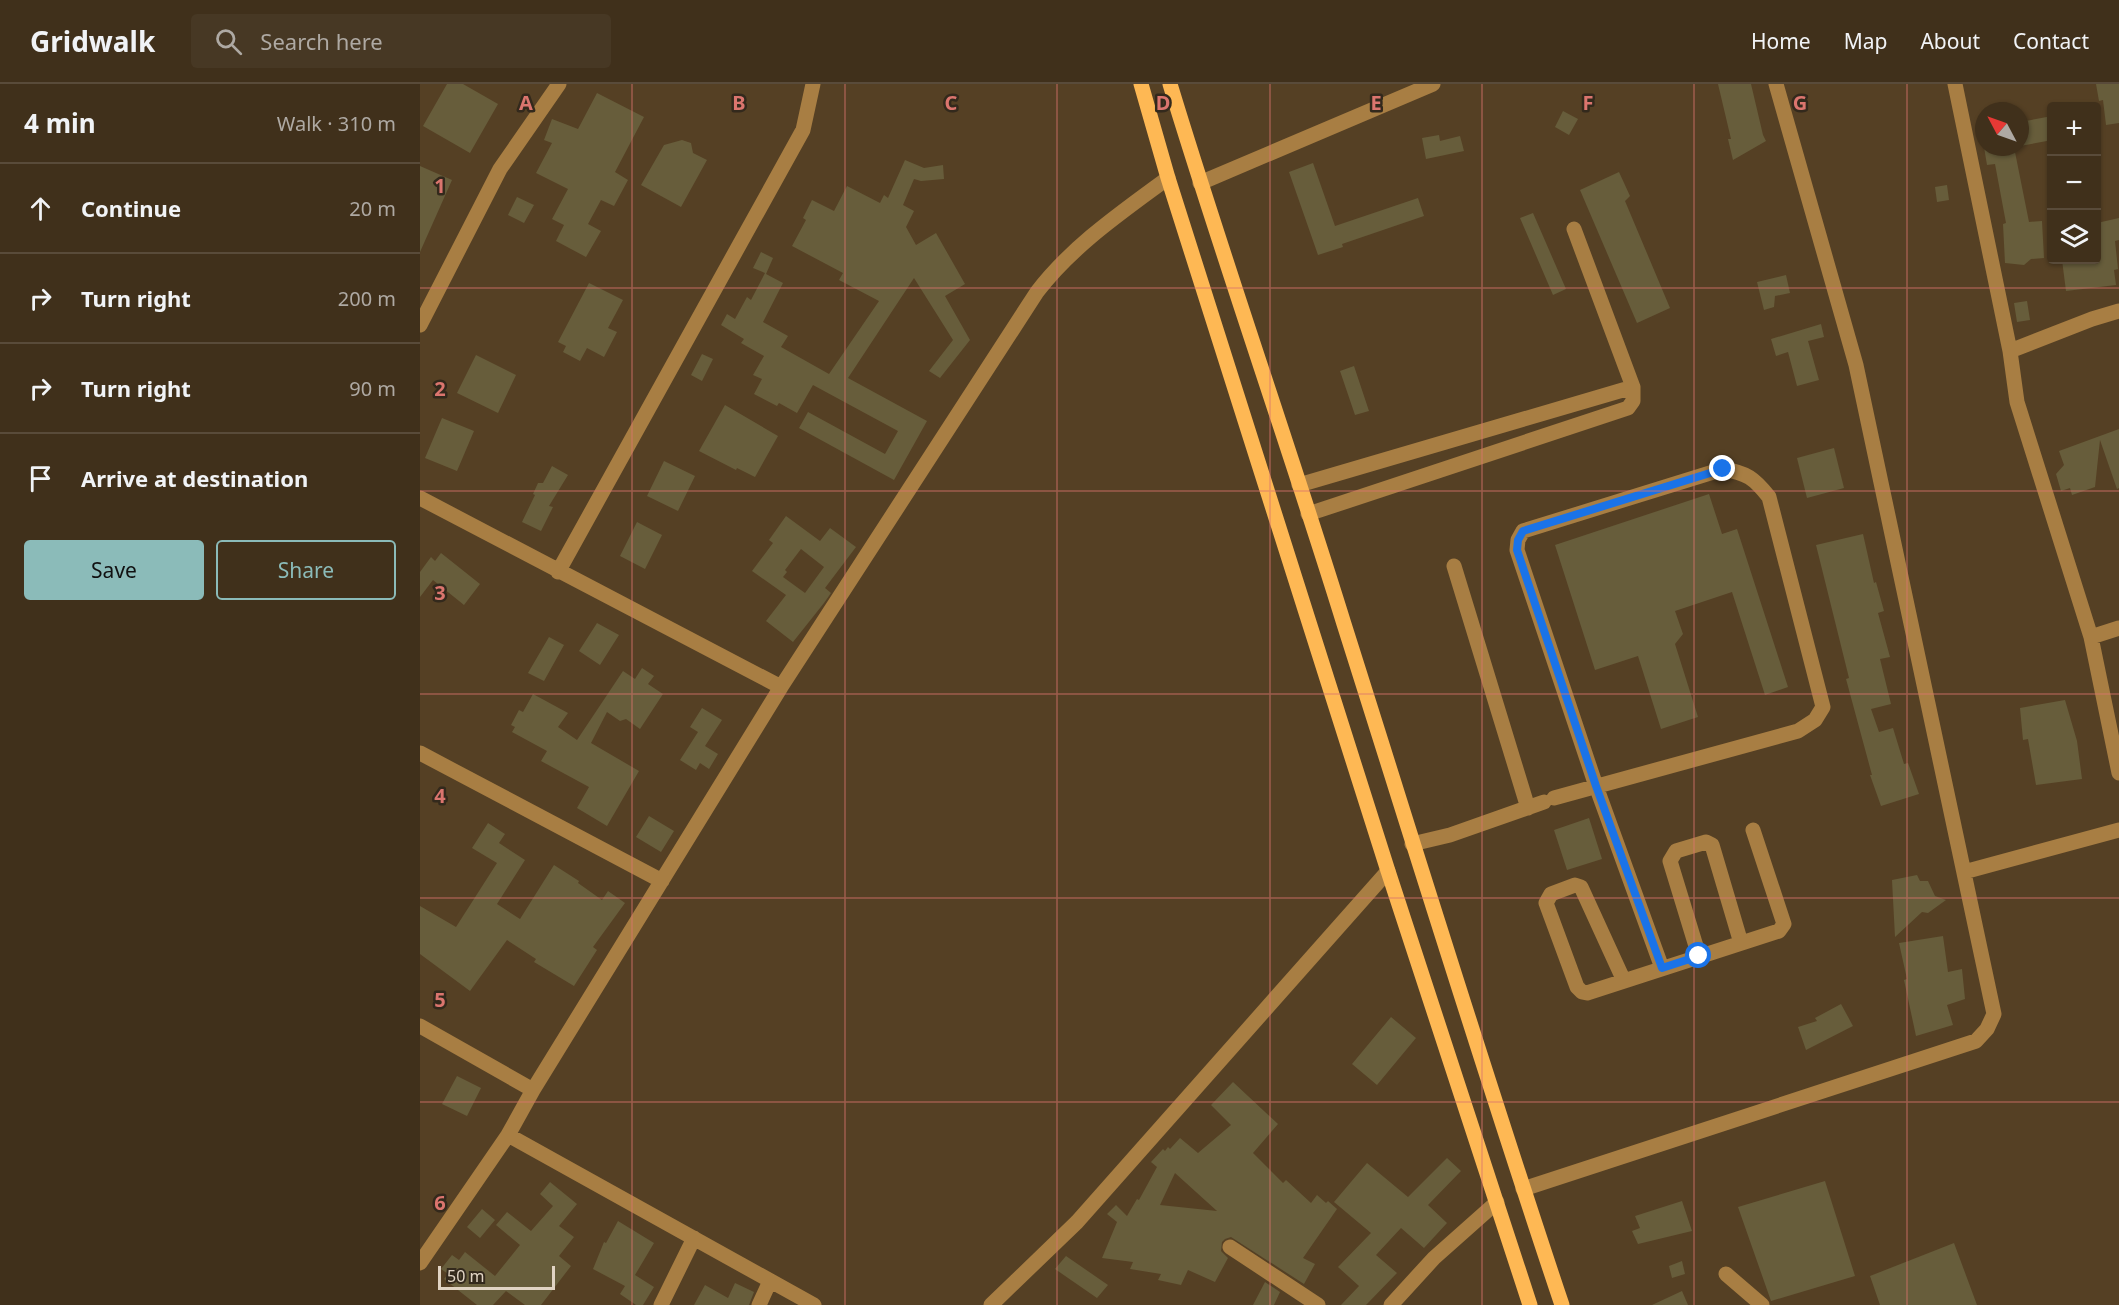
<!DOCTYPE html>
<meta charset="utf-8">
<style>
body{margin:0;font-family:"Noto Sans",sans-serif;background:#473824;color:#f1f3f6}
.controls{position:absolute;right:18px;top:18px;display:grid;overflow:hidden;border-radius:6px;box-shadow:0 2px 4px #0004}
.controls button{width:54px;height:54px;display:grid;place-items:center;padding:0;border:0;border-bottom:2px solid #594b3a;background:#40301b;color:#f1f3f6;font:30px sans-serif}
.compass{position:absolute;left:1555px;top:18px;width:54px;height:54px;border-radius:50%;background:#40301b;box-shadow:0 2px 4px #0004;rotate:311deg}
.scale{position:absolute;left:18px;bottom:15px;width:117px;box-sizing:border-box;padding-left:6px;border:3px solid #e1d4c4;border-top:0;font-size:16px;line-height:21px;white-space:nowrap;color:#e1d4c4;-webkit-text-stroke:4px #33291c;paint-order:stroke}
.stop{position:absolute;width:18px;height:18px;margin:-14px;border:4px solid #1a73e8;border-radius:50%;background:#fff}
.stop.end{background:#1a73e8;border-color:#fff;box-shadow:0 2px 6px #0008}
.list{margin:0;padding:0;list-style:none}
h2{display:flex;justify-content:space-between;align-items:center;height:78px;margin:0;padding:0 24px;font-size:26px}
h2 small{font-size:20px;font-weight:400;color:#aea9a3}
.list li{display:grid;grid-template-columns:39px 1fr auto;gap:18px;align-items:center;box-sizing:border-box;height:90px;padding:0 24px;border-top:2px solid #594b3a}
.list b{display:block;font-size:22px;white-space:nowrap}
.list em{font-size:20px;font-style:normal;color:#aea9a3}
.actions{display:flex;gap:12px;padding:18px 24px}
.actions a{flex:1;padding:14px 0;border:2px solid #8bbbb9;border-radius:6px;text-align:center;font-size:21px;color:#8bbbb9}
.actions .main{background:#8bbbb9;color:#111}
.icon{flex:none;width:33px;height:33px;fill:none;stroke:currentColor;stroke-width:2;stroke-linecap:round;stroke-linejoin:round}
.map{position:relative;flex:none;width:1699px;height:1221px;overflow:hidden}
header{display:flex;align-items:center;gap:36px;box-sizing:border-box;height:84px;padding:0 30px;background:#40301b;border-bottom:2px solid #594b3a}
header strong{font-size:28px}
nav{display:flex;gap:33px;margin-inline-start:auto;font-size:21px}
.search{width:420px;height:54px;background:#473824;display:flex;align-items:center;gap:15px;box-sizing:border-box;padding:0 21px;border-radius:6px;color:#aea9a3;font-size:22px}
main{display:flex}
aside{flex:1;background:#40301b}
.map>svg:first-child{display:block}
.building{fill:#675d3b;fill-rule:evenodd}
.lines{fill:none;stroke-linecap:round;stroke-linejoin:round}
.minor{stroke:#a87e43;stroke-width:15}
.major{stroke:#feb854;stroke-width:15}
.route{stroke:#1a73e8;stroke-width:8}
.grid{fill:none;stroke:#db756e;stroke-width:1.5;stroke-opacity:0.55}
.grid-label{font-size:20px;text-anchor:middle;font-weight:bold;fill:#db756e;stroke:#33291c;stroke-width:5;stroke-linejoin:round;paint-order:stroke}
</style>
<header>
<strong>Gridwalk</strong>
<div class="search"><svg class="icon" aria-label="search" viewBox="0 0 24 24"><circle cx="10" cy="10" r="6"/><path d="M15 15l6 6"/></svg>Search here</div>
<nav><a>Home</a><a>Map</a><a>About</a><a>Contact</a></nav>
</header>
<main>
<aside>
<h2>4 min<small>Walk · 310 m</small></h2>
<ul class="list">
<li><svg class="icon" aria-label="ahead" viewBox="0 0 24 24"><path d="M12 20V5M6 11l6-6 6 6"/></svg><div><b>Continue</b></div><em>20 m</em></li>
<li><svg class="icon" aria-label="right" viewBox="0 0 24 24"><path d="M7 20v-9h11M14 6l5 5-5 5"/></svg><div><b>Turn right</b></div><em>200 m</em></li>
<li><svg class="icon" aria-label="right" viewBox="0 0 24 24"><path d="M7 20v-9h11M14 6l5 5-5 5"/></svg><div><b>Turn right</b></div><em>90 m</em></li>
<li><svg class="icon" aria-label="arrive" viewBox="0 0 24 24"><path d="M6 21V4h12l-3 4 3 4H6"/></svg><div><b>Arrive at destination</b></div></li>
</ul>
<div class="actions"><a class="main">Save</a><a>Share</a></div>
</aside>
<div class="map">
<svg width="1699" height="1221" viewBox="0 0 1699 1221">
<rect width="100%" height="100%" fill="#554024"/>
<path class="building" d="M27,0H43L78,20L50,69L3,42Z
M1298,0H1331L1343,51L1346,57L1313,76L1308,55H1311Z
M1676,0H1699V39L1686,41L1683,16L1679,17Z
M177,9L224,33L195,88L208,96L194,122L181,116L168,140L181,147L166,173L136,157L144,141L132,135L148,105L116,89L132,59L124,56L132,35L158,45Z
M1143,27L1158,35L1149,51L1135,43Z
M1632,32V56L1600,62V38Z
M1019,51L1020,57L1040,52L1044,67L1006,75L1002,54Z
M262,56L271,59L273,69L287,76L261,123L221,101L244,61Z
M1564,63H1594L1609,138L1622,137L1624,174L1611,175L1604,181L1585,179L1583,140L1586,139L1575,80L1567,81Z
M485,76L504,84L523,81L524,95L501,97L494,95L483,121L494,127L486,143L496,161L516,149L545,200L525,212L550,256L520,294L509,287L533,256L494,194L428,294L507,337L474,396L379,344L388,328L465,370L478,347L393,301L377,329L359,319L357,322L334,310L342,295L333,291L344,272L321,259L324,255L301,241L307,230L315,235L327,213L331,216L345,189L333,184L341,168L353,174L346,190L363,199L343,238L368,252L361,263L409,290L459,217L419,196L423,189L372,162L386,136L383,134L392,116L414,127L427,102L460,119L464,111L468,114Z
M893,79L915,142L998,114L1004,132L922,160L923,163L898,171L869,88Z
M0,82L32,96L0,168Z
M1199,88L1210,112L1205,117L1250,224L1217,239L1160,106Z
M1527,101L1529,116L1517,118L1515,103Z
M97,113L114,121L104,139L88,131Z
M1113,129L1146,205L1133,211L1100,134Z
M1699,134V156L1695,157L1698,185L1694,186L1696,201L1646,207L1642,176H1677V139Z
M1366,191L1370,209L1355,212L1354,223L1344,226L1337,198Z
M169,199L203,216L188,244L197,248L184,273L167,264L160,277L143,268L146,262L138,258Z
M1607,217L1610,236L1597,238L1594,219Z
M1401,240L1404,253L1388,257L1399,296L1377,302L1368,268L1356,272L1351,255Z
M282,270L293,275L282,297L271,291Z
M56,271L96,291L78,329L37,309Z
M934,282L949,327L935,331L920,287Z
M305,321L358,352L335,393L317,384L316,386L279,367Z
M22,334L54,347L37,387L5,374Z
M1699,345V404L1697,405L1680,356L1675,403L1652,411L1650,404L1641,407L1636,390L1644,381L1639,367Z
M1414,364L1424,404L1387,414L1377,374Z
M244,377L275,392L258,427L227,412Z
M132,382L148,391L129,422L133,423L121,447L102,438L115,411L113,410L118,399H123Z
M1289,410L1302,450L1317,445L1368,603L1345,611L1312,508L1255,527L1263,550L1255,560L1278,633L1241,645L1218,572L1175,586L1135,461Z
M366,432L400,457L410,444L436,463L405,504L411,509L404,519L373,558L346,537L366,511L332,487L353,459L349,456ZM381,465L404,483L385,509L363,493L367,488L365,486Z
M217,438L242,451L225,485L200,472Z
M1443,450L1454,499L1456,498L1464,527L1458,529L1470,573L1460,575L1471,620L1451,625L1459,648L1473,644L1484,680L1488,679L1499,710L1461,722L1450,691H1452L1426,595L1429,594L1396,461Z
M21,469L60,500L44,521L13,496L0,513V488L11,473L15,477Z
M177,539L199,551L180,581L159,567Z
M129,553L144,561L124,597L108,589Z
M222,584L234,592L228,600L243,610L220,645L206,635L200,637L187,628L171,659L219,687L187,742L157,724L169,703L121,677L127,667L92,648L95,643L91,641L99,626L103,628L113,610L148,629L138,643L157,656L203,587L215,595Z
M1645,616L1657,657L1662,695L1616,701L1608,655L1603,656L1600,624Z
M282,624L302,636L285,662L298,670L289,685L280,679L276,686L260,676L278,648L270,643Z
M229,732L254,747L241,768L216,753Z
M1169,734L1182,775L1147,786L1134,746Z
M68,739L85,750L79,759L105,776L77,820L100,835L134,781L159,797L158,799L182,816L188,807L205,819L173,863L177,866L154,902L114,878L116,875L87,856L50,907L0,870V822L36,843L77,779L52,764Z
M1497,791L1500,797H1508L1515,812L1526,816L1508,829L1502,828L1475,853L1472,796Z
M1523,852L1528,888L1542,885L1545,915L1527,921L1533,941L1496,952L1484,896L1487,895L1479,859Z
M1421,920L1433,942L1386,966L1378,943L1397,937L1395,934Z
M971,933L996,954L957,1001L932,980Z
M37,992L61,1004L47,1032L22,1020Z
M813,998L858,1040L833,1069L863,1099L866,1096L891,1119L897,1111L906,1119L908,1117L917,1125L883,1174L895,1180L884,1200L811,1153L805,1155L802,1158L801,1167L808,1174L795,1198L768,1186L761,1201L738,1196L741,1190L710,1185L713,1178L682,1174L697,1138L687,1130L696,1121L707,1132L717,1115L719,1116L737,1083L731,1078L743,1065L745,1067L748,1063L750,1065L760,1054L778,1069L811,1041L791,1021ZM755,1089L797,1127L740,1121Z
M1027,1074L1041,1087L1008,1121L1027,1139L1004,1164L981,1144L956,1171L977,1189L946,1221H921L939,1202L918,1183L951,1149L914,1118L947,1079L988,1113Z
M1405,1097L1435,1192L1351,1217L1318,1123Z
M130,1098L157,1120L139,1142L154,1153L139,1172L151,1182L121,1221H105L86,1207L73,1221H57L24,1195L28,1190L21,1185L32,1171L39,1176L45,1168L75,1192L100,1161L76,1141L87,1128L111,1147L133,1122L120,1110Z
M1262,1117L1272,1147L1218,1160L1212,1147L1220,1144L1215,1132Z
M62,1125L75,1136L60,1154L47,1143Z
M198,1137L234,1159L215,1191L234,1203L223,1221H216L200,1210L205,1202L173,1185L184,1158L186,1159Z
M1534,1159L1557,1221H1460L1450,1192Z
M646,1172L688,1201L677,1214L635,1185Z
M1262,1177L1265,1190L1252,1194L1249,1182Z
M845,1198L860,1208L854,1221H833Z
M315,1199L334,1208L329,1221H274L285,1201L308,1214Z
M1262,1207L1268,1221H1232Z"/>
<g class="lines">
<path class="minor" d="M1535,0L1590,267L1597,318L1671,553L1699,689
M780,99L1013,0
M0,241L80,85L139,0
M1590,267L1672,235L1699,227
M879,401L1213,303
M0,414L361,603
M888,430L1208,324L1213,317V303L1154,145
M1034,482L1108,724
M138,488L383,46L393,0
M1671,553L1699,544
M0,669L242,797
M1134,714L1378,647L1395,636L1403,623L1349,413C1334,394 1327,389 1303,385L1103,447L1098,456L1097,466L1176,702L1242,884
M992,760L1030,751L1124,718
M1544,788L1699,746
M1279,872L1250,777L1256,767L1286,758L1292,761L1321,859
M1204,897L1161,803L1155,801L1131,810L1126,819L1157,903L1162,908L1167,909L1359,847L1364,840L1333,746
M0,942L113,1006
M88,1051L394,1221
M1103,1105L1556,957L1567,945L1574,930L1436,281L1356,0
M810,1163L898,1221
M0,1179L88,1051L113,1006L361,603L617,208C652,162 702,128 748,94
M1306,1190L1342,1221
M241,1221L274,1154
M339,1221L350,1197
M571,1221L657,1138L968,787
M971,1221L1014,1174L1077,1118"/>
<path class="major" d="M721,0L748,94L968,787L1110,1221
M750,0C805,181 868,359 924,540C996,767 1066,995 1142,1221"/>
</g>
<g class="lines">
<path class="route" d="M1279,872L1242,884L1176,702L1097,466L1098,456L1103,447L1303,385"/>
</g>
<path class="grid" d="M212,0V1221M425,0V1221M637,0V1221M850,0V1221M1062,0V1221M1274,0V1221M1487,0V1221M0,204H1699M0,407H1699M0,610H1699M0,814H1699M0,1018H1699"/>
<g class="grid-label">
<text x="106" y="26">A</text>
<text x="319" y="26">B</text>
<text x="531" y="26">C</text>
<text x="743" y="26">D</text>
<text x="956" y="26">E</text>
<text x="1168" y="26">F</text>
<text x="1380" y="26">G</text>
<text x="20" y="109">1</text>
<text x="20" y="312">2</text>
<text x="20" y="516">3</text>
<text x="20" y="719">4</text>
<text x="20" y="923">5</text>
<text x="20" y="1126">6</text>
</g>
</svg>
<div class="controls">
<button>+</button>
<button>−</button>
<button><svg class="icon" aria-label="layers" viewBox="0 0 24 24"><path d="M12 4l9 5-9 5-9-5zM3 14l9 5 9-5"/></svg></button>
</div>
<svg class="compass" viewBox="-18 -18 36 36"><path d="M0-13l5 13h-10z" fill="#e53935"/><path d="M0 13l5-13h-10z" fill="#aea9a3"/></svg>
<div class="scale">50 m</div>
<div class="stop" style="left:1279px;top:872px"></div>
<div class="stop end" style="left:1303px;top:385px"></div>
</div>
</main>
